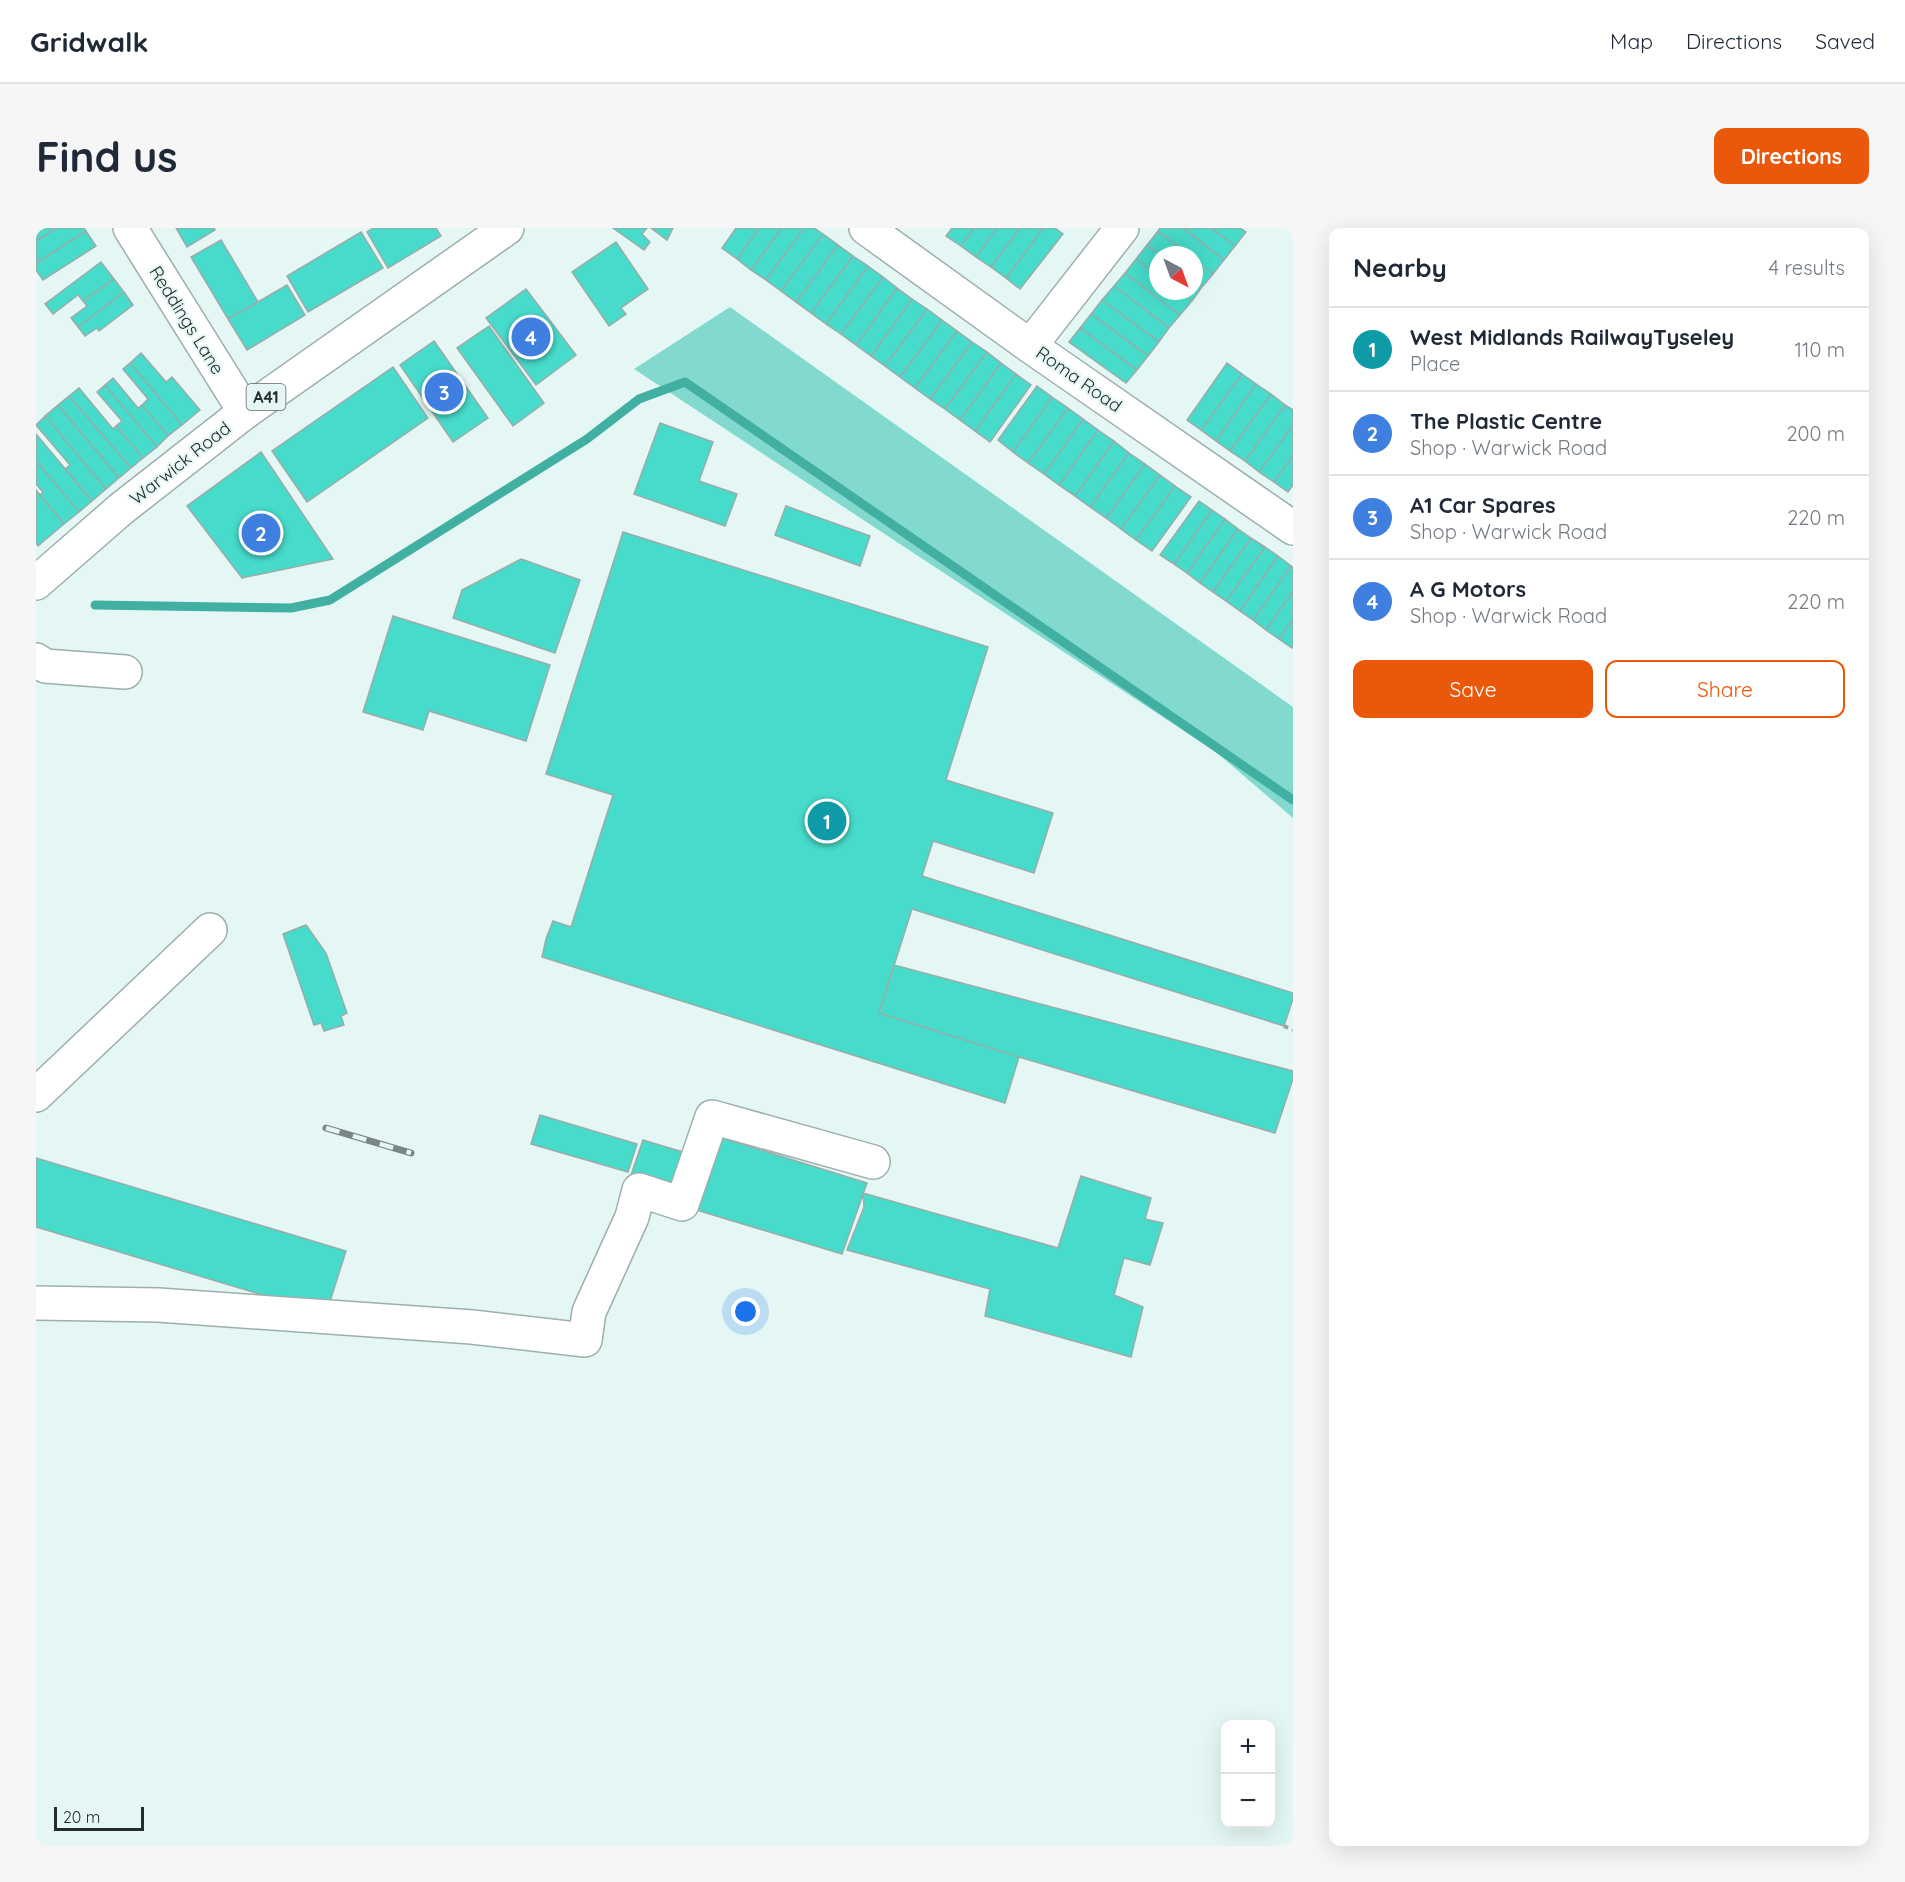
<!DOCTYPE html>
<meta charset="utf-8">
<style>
body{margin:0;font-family:Quicksand,sans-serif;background:#f6f6f7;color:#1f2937}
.controls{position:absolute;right:18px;bottom:18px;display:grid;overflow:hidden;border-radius:12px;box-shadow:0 6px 24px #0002}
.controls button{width:54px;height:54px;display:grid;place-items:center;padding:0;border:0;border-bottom:2px solid #e0e1e3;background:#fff;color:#1f2937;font:30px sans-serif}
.compass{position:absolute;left:1113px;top:18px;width:54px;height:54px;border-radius:50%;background:#fff;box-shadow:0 6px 24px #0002;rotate:139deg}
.scale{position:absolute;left:18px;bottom:15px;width:90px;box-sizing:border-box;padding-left:6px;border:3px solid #252c2b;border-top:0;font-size:16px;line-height:21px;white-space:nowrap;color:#252c2b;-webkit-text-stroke:4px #e4f7f4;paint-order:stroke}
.you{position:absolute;left:710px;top:1084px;width:21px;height:21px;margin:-15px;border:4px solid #fff;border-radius:50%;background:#1a73e8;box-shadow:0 0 0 9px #1a73e833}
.badge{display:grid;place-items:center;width:39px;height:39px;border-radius:50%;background:#ea580c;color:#fff;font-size:20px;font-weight:700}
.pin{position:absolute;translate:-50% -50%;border:3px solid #fff;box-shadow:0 2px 6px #0006}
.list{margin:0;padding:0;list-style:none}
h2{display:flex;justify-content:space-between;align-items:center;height:78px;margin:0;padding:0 24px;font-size:26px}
h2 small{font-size:20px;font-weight:400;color:#747a83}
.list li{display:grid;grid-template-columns:39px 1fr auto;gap:18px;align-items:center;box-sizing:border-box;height:84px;padding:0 24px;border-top:2px solid #e0e1e3}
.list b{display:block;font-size:22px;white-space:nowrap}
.list p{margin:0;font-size:20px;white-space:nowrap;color:#747a83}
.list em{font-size:20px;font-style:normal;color:#747a83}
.actions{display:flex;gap:12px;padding:18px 24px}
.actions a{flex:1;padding:14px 0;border:2px solid #ea580c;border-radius:12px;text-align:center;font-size:21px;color:#ea580c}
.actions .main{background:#ea580c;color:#fff}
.map{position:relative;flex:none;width:1257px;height:1618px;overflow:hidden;border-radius:12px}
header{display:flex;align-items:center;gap:36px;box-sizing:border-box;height:84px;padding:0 30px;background:#fff;border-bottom:2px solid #e0e1e3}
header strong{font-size:28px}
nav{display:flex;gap:33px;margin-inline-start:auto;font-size:21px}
.intro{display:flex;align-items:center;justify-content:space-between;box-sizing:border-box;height:144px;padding:0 36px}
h1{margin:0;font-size:42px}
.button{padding:15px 27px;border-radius:12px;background:#ea580c;color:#fff;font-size:21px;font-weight:700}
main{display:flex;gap:36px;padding:0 36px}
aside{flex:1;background:#fff;border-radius:12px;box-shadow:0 6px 24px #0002}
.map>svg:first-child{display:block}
.green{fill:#81dacd}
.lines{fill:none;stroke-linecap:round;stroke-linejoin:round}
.stream{stroke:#41afa1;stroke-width:9}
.building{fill:#46dbca;stroke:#9aaca9;stroke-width:1.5}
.minor-casing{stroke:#9dafac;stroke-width:36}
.highway-casing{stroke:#9dafac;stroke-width:36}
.path{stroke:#97a5a3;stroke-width:4;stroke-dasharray:4.5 4.5;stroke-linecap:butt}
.minor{stroke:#fff;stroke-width:33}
.highway{stroke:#fff;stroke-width:33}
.rail-casing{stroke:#798684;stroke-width:7}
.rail{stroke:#e4f7f4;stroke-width:4.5;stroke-dasharray:14;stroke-linecap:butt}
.labels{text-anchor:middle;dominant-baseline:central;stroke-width:4.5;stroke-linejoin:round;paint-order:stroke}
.shield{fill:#e4f7f4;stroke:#5e6967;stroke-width:1.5}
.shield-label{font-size:16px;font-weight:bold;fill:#252c2b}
.street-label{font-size:18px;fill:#252c2b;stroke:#e4f7f4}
</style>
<header>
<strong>Gridwalk</strong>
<nav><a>Map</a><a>Directions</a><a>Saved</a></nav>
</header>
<div class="intro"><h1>Find us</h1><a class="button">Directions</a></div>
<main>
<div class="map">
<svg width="1257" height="1618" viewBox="0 0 1257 1618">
<rect width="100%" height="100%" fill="#e4f7f4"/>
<path class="green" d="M694,79L1257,479V590L1180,524L598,141Z"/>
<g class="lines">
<path class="stream" d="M59,377L255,380L294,372L551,211L603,171L649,154L1257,572"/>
</g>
<path class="building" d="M0,0H20L0,13Z
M20,0H48L50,3L0,35V13Z
M140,0H178L179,2L151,19Z
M337,0H400L405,8L352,40L331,4Z
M577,0H611L606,6L614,14L608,22Z
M615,0H637L631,12Z
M700,0H723L701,31L686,20Z
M723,0H746L715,42L701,31Z
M746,0H768L730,52L715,42Z
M768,0H778L787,6L745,63L730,52Z
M916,0H938L925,18L910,8Z
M938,0H961L940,29L925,18Z
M961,0H984L955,39L940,29Z
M984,0H1007L970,50L955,39Z
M1007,0H1019L1027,6L984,61L970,50Z
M1124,0H1147L1188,32L1177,46L1158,31V27H1153L1122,3Z
M1147,0H1175L1199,18L1188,32Z
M1175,0H1204L1210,4L1199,18Z
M50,3L60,18L7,52L0,42V35Z
M1122,3L1153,27H1124L1111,17Z
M325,4L347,40L272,84L251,48Z
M787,6L802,17L760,74L745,63Z
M185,12L222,74L192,91L155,29Z
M580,14L612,61L585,80L590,86L573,98L536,44Z
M802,17L817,28L775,85L760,74Z
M1111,17L1124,27H1122V48L1100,31Z
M817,28L832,38L790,96L775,85Z
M1100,31L1122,48V63H1142L1156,73L1144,87L1089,45Z
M1158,31L1177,46L1166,59L1158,53Z
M65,34L78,51L47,73L42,67L17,86L9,76Z
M832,38L847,49L805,106L790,96Z
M1089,45L1144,87L1133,100L1078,58Z
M847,49L861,60L820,117L805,106Z
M78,51L88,64L42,99L35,90L51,78L47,73Z
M1158,53L1166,59L1156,73L1142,63H1158Z
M251,57L269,87L211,122L192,91Z
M1078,58L1133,100L1123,114L1066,72Z
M861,60L876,71L835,128L820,117Z
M490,61L540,127L500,157L450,90Z
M88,64L97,77L63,103L61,100L49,108L42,99Z
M876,71L891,81L849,138L835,128Z
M1066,72L1123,114L1112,128L1055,86Z
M891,81L906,92L864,149L849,138Z
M1055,86L1112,128L1101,142L1044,100Z
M906,92L921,103L879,160L864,149Z
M453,98L508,175L477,198L421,120Z
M1044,100L1101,142L1090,155L1033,114Z
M921,103L936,114L894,171L879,160Z
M398,113L452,190L417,214L364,137Z
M936,114L951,124L909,181L894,171Z
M951,124L965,135L924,192L909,181Z
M105,125L130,154L136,149L164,182L146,197L94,135Z
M94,135L146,197L132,208L106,177L112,171L87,141Z
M965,135L980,146L939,203L924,192Z
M1191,135L1206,146L1165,202L1151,192Z
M357,139L392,190L271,274L236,223Z
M980,146L995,157L954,214L939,203Z
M1206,146L1220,156L1180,213L1165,202Z
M77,150L102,180L106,177L132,208L121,219L69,157Z
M1220,156L1235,166L1194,223L1180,213Z
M69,157L121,219L107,230L80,198L86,193L61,164Z
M1001,158L1016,169L977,224L962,212Z
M43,160L77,201L80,198L107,230L95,240L33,168Z
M1235,166L1249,177L1209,233L1194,223Z
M33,168L95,240L83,250L22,177Z
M1016,169L1032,180L992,235L977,224Z
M22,177L83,250L70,261L9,188Z
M1249,177L1257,182V197L1223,244L1209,233Z
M1032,180L1047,191L1008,246L992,235Z
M9,188L70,261L56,273L29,241L34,237L0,197Z
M1047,191L1062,202L1023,257L1008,246Z
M624,195L677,214L663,253L701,266L689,298L598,266Z
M1257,197V227L1238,254L1223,244Z
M1062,202L1078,213L1039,268L1023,257Z
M0,206L56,273L43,284L0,233Z
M1078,213L1093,225L1054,279L1039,268Z
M225,224L297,331L206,350L151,278Z
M1093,225L1109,236L1070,290L1054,279Z
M1257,227V257L1252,264L1238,254Z
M0,233L43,284L28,296L4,267L7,264L0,256Z
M1109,236L1124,247L1085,301L1070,290Z
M1124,247L1139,258L1100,312L1085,301Z
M1139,258L1155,269L1116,323L1100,312Z
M0,262L28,296L2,318L0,315Z
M1163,273L1176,282L1138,336L1124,327Z
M750,278L834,308L824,338L739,307Z
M1176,282L1189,291L1151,345L1138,336Z
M1189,291L1202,301L1164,355L1151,345Z
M1202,301L1215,310L1177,364L1164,355Z
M587,304L952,419L910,552L1017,585L998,645L897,613L886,648L1257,765V771L1248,798L876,681L843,785L983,829L969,875L506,729L510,711L517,693L535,699L577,567L510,546Z
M1215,310L1229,319L1190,373L1177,364Z
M1229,319L1242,328L1204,383L1190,373Z
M1242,328L1255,338L1217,392L1204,383Z
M485,331L544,352L519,425L417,390L426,362Z
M1255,338L1257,339V363L1230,402L1217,392Z
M1257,363V391L1243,411L1230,402Z
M357,388L514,437L490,513L393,483L387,502L327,484Z
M1257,391V419L1256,420L1243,411Z
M270,697L290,725L311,785L305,788L308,797L288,803L285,795L278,797L247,706Z
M858,737L1257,843V851L1239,905L983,829L843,785Z
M504,887L601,916L592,944L495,916Z
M670,905L831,955L806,1026L644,977Z
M607,912L647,924L635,960L595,947Z
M0,930L310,1023L290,1086L0,999Z
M1045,948L1115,970L1109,991L1127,995L1114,1037L1088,1030L1078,1067L1107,1079L1095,1129L949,1088L954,1061L811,1022L828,979L827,965L1022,1020Z"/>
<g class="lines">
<defs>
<path id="minor" d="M94,0L209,184
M830,0L994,118L1257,300
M994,118L1086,0
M0,432L9,438L89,444
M0,867L174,702
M0,1075L122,1077L436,1099L549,1112L553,1084L596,989L603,962L646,976L676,889L837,934"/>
<path id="highway" d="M0,355L85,281L209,184L471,0"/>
</defs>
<use href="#minor" class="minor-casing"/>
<use href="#highway" class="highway-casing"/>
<path class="path" d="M1248,798L1257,802"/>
<use href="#minor" class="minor"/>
<use href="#highway" class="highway"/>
<defs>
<path id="rail" d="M290,900L375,925"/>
</defs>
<use href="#rail" class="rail-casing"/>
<use href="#rail" class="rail"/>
</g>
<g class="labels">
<rect class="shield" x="210.5" y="156" width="39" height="26" rx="4.5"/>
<g class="shield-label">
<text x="230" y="169">A41</text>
</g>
<g class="street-label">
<text transform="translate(151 92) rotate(58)">Reddings Lane</text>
<text transform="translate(1043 151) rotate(35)">Roma Road</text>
<text transform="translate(144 235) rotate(-38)">Warwick Road</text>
</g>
</g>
</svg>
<div class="controls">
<button>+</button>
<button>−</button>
</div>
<svg class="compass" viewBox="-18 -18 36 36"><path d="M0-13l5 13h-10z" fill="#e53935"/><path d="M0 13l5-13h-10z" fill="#747a83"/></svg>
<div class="scale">20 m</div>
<div class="you"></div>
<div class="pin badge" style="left:791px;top:593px;background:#0f9aa8">1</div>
<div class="pin badge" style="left:225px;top:305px;background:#3f7fe0">2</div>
<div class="pin badge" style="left:408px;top:164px;background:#3f7fe0">3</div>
<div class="pin badge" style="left:495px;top:109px;background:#3f7fe0">4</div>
</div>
<aside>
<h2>Nearby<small>4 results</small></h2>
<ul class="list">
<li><span class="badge" style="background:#0f9aa8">1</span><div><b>West Midlands RailwayTyseley</b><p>Place</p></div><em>110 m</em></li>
<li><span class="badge" style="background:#3f7fe0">2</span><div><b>The Plastic Centre</b><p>Shop · Warwick Road</p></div><em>200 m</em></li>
<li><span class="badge" style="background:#3f7fe0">3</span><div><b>A1 Car Spares</b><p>Shop · Warwick Road</p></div><em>220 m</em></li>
<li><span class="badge" style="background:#3f7fe0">4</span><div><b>A G Motors</b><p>Shop · Warwick Road</p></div><em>220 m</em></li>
</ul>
<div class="actions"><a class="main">Save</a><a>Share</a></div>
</aside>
</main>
